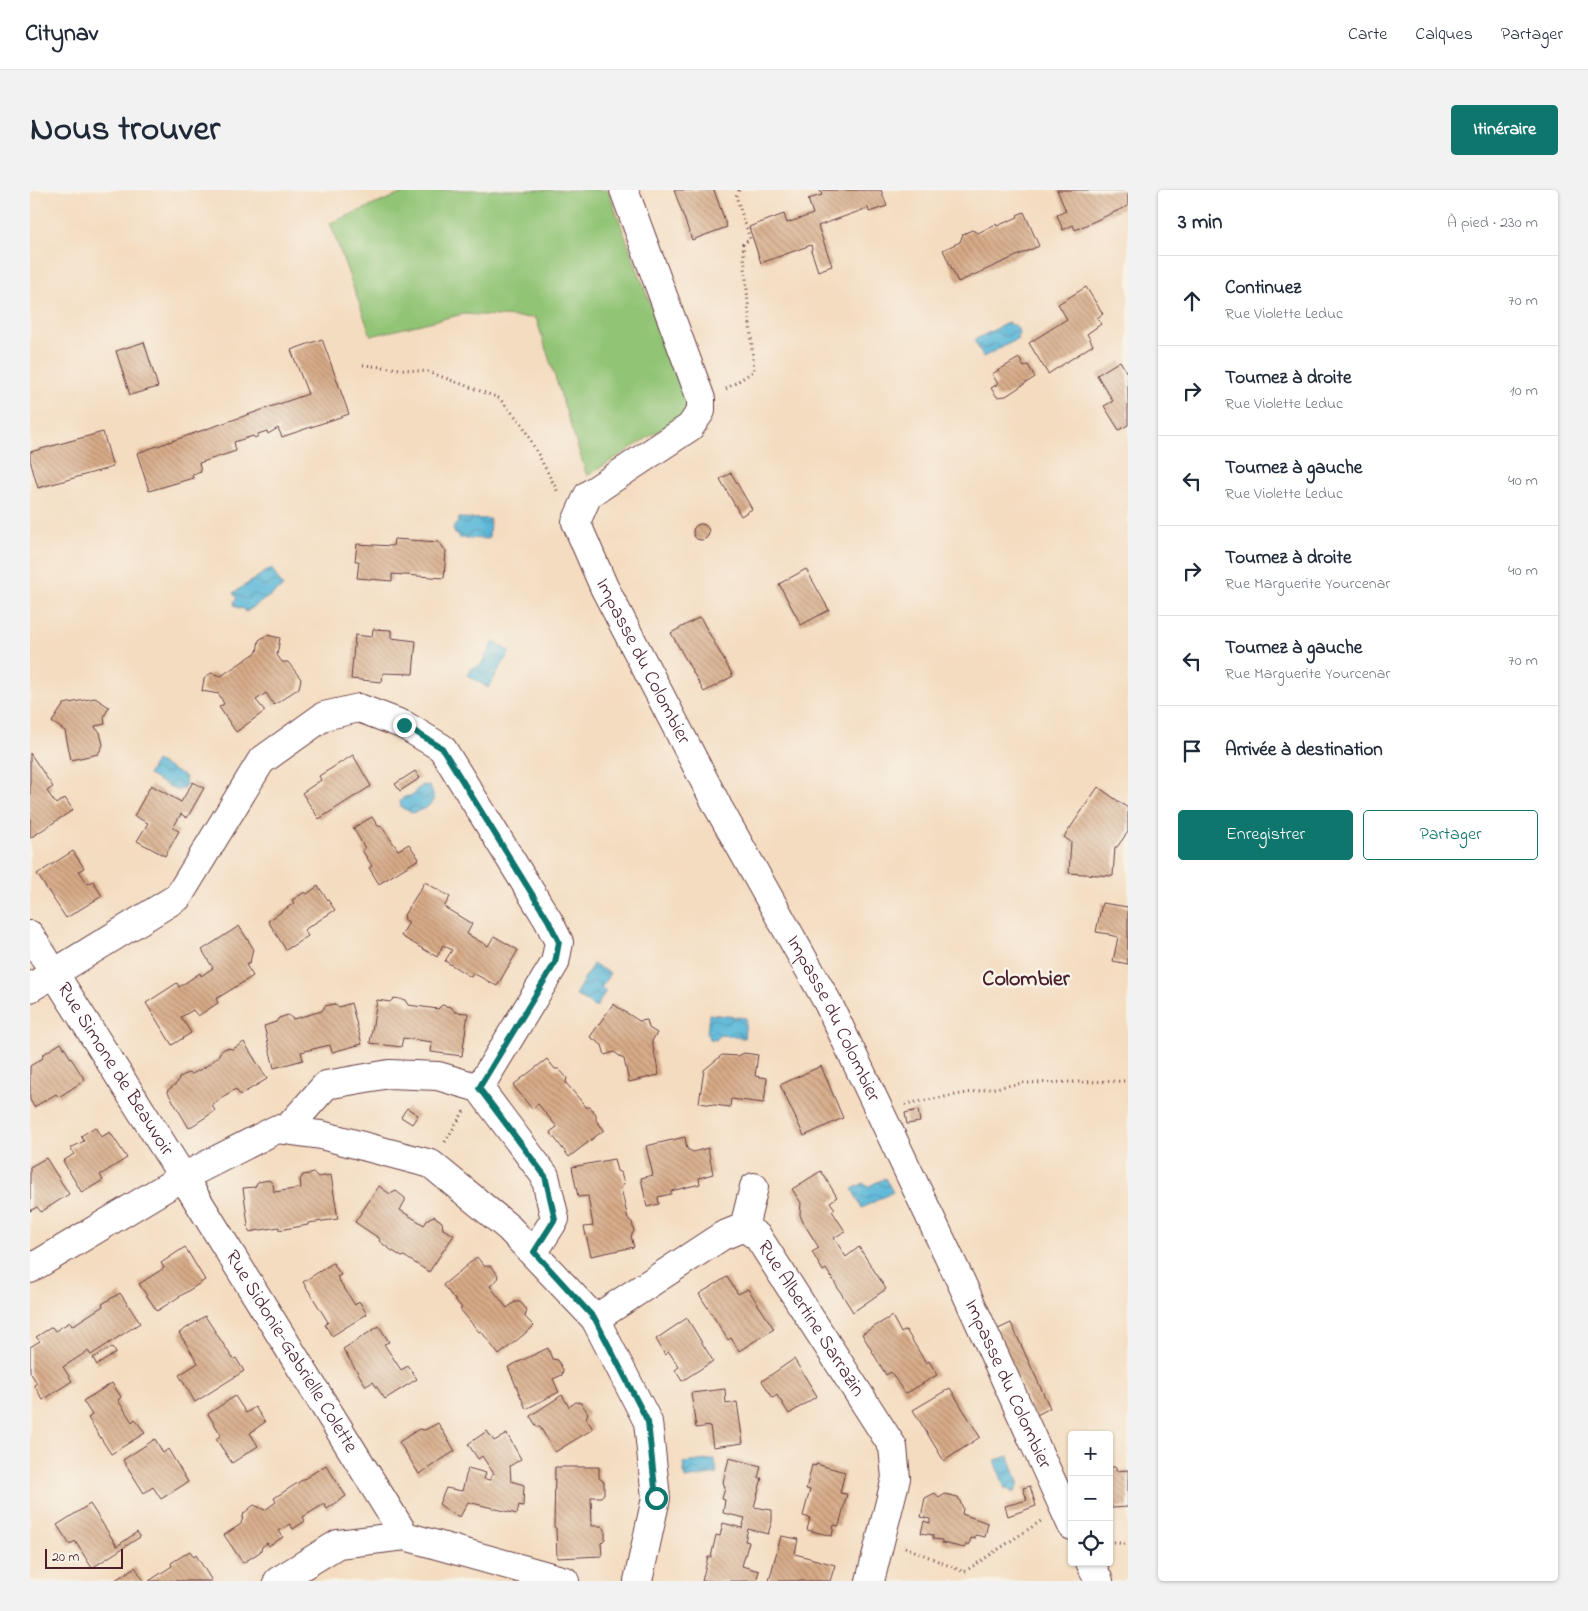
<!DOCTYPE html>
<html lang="fr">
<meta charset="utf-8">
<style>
body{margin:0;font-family:"Indie Flower",sans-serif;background:#f2f2f3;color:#1f2937}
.controls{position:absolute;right:15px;bottom:15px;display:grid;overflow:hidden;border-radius:5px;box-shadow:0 1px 4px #0004}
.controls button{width:45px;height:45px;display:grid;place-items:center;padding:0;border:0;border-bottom:1px solid #e0e1e3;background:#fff;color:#1f2937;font:25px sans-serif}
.scale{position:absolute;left:15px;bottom:12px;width:78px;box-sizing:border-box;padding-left:5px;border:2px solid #4a1f2b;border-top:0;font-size:14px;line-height:18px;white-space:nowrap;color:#4a1f2b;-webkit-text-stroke:4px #f7f3e8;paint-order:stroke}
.stop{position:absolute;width:15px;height:15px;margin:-11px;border:4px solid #0f766e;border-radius:50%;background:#fff}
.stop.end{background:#0f766e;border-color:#fff;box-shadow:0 1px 5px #0008}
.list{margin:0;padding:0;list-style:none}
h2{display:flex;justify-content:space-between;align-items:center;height:65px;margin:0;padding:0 20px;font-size:21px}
h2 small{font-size:16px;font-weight:400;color:#747a83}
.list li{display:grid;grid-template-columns:32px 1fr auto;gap:15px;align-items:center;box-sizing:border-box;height:90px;padding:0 20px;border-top:1px solid #e0e1e3}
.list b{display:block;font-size:19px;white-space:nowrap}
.list p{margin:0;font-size:16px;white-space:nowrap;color:#747a83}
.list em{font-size:16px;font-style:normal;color:#747a83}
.actions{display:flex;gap:10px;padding:15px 20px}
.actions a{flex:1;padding:11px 0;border:1px solid #0f766e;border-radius:5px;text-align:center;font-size:18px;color:#0f766e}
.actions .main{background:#0f766e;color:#fff}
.icon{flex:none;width:28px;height:28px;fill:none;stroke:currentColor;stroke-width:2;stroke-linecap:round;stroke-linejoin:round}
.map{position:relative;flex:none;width:1098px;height:1391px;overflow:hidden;border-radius:5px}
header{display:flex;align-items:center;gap:30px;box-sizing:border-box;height:70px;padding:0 25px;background:#fff;border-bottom:1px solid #e0e1e3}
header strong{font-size:24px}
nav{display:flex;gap:28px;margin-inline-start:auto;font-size:18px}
.intro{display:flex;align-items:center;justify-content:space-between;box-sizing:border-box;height:120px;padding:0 30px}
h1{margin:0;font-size:35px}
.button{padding:12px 22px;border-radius:5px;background:#0f766e;color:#fff;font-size:18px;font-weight:700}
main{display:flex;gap:30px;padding:0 30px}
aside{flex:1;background:#fff;border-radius:5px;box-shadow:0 1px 4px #0004}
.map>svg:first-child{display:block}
.green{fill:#91c474;stroke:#6e7250}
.water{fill:url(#water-waves);stroke:#526b82}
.building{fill:url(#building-back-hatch)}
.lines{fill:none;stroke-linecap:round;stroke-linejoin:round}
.minor-casing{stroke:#643b41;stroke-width:30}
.path{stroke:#643b41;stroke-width:3;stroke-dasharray:1 4;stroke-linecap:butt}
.minor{stroke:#fff;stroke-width:28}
.route{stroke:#0f766e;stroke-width:6}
.labels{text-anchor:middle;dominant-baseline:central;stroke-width:5;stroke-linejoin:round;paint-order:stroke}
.street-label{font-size:20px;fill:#4a1f2b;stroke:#f7f3e8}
.quarter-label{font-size:22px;font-weight:bold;fill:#4a1f2b;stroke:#f7f3e8}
</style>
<header>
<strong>Citynav</strong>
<nav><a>Carte</a><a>Calques</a><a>Partager</a></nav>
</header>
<div class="intro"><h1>Nous trouver</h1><a class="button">Itinéraire</a></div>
<main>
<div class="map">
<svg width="1098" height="1391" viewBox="0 0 1098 1391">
<defs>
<pattern id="water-waves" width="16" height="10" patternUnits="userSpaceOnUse" patternTransform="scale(1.25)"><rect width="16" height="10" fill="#59b7d8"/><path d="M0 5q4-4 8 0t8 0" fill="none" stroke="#4c94af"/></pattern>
<pattern id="building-back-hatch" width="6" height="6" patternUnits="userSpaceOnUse" patternTransform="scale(1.25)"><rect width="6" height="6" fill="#d7ab88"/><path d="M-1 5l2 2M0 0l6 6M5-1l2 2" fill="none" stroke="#b08b6f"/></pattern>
</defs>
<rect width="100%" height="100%" fill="#f7f3e8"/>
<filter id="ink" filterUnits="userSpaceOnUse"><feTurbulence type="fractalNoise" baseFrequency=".02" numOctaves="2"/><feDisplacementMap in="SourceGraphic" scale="10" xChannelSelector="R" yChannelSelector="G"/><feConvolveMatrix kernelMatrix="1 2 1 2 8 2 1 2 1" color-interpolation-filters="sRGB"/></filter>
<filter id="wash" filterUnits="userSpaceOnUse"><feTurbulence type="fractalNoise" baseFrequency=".0096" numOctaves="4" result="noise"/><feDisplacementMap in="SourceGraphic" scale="20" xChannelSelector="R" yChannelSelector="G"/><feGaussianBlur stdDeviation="1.12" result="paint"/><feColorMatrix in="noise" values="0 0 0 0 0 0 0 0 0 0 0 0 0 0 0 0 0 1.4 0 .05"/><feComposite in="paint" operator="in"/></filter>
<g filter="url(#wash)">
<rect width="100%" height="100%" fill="#f4dcc0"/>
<path class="green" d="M380,0H578L660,221L557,286L506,128L433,124L341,146L300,33Z"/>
<path class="water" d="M979,132L981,135H985L988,138L989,144L987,147L988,149L953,167L944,150Z
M429,328L460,329L459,349L429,348V345L425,344L423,339L425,335L428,332Z
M241,378L253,397L216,422L213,418L210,419L205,416L204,412L207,408L203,403Z
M464,452L480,462L458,498L437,485L441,478L450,476Z
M126,571L156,587L155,590L156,594L154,598L149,599L148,601L118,585Z
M393,595L399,596C411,612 397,619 382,623L371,617L370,611L374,607L384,605L386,600Z
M563,774L580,783L571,798L576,801L566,818L545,805Z
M679,824L716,828L714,848L690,845L686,850L680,849L679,845L677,844Z
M855,988L863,1002L832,1018L822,999L834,993L837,997Z
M979,1266L989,1295L987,1296L985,1302H981L978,1298L975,1299L965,1270Z
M685,1269L687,1284L655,1289L653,1273Z"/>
<g id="blocks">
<path class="building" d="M644,0H684L697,37L662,50Z
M790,0H851L857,16L839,22L838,18L788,36L802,76L788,81L781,60L782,59L781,55L731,73L719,37L754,24L757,33L783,24L778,9L792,5Z
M1027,0H1098V16L1045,40L1043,35L1033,40L1027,25L1036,21Z
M994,22L1009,56L928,92L913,60L930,52L933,44L942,40L948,43L966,34L967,36L988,27L987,25Z
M1056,97L1073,124L1067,128L1071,134L1057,144L1063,155L1018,184L999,153L1037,129L1028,114Z
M292,149L319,224L252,247L248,238L238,244L237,241L228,244V246L225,248L223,246L204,252L206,261L169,273L171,282L162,285L163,288L119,301L107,263L278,204L261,160Z
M114,152L128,197L100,205L86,161Z
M989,168L994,177L998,175L1005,187L976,206L967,207L961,198L968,194L962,184Z
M1090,171L1098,185V235L1089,240L1074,216L1083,211L1067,185Z
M73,242L83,277L8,298L0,270V262Z
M701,283L722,319L711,326L690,289Z
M663 342a8 8 0 1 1 16 0a8 8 0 1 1-16 0Z
M364,349L409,352L416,361L414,388L362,384V391L327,388L329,371H325L327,354L363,356Z
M776,379L799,420L771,435L749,394Z
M670,427L703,486L674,502L641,443Z
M343,439L361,440V448L386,451L383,484L353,483L352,492L321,489L325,445L342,447Z
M237,445L250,448L247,465L252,472H258L271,489L269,498L244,515L236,503L226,510L235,521L206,542L189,517L194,514L189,504L172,501L174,489L181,483L191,486L227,462L229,450Z
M65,508L79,517L74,527L75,534L65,536L66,539L70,542L73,555L68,564L41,570L35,541L22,532L34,514Z
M0,563L23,597L17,601L26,614L35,608L43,620L0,648Z
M323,565L341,596L289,629L272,603L291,590L289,586Z
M385,581L390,588L370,601L365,594Z
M163,592L174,598L157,628L151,624L143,638L149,641L135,666L107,651L118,633L104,626L121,595L151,612Z
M1068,597L1098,618V642L1087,657H1085L1083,686L1039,683L1041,652L1034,647Z
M342,627L348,636L352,637L368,660L379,654L389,669L349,694L339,678L342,676L332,660L335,658L323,638Z
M43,661L54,678L49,681L58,694L63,691L72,706L36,728L7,684Z
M395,692L420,707L414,717L442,734L437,744L458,756L464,746L488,760L467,796L443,783L441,787L415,771L422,760L413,755L407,767L371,746L379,732L375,730L374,725Z
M288,696L305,720L274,740L278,746L256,760L238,731L264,713L262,710L275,702L277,704Z
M1072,713L1098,717V774L1083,771L1088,747L1079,745V744L1066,742Z
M209,736L223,758L220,773L216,775L223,786L186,809L188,813L168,826L163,820L151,827L161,843L142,855L116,813L147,793L149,797L170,783L171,786L183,778L172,760Z
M364,808L375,810L378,815L408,819L412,815L421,817L425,822L438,823L432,866L401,862L402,852L373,848L371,857L340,853L347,810L360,812Z
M321,813L332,854L302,862L300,855L287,858L271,862L273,870L244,878L234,836L246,832L249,828L258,825L263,829L292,821L295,816L304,814L309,817Z
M583,814L609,831L617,830L619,838L627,843L622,851L629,885L599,892L594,869L584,862L575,865L572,855L560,847Z
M214,852L237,889L210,905L206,899L194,906L182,915L185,921L159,938L137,901L147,893L149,888L157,883L162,884L175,877L188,867L190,862L196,858L203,859Z
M31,853L55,890L29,907L26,904L4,917L0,910V876L13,868L12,865Z
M714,863L728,865L725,886L737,888L734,913L701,909L700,917L669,913L674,880L692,865L708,866Z
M517,869L525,879H529L537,888L536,893L556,917H560L566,924V930L574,940L539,967L520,942L527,937L508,914L502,919L483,895Z
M791,876L813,928L774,946L750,895Z
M377,918L388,925L382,934L371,927Z
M888,920L890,932L877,934L875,923Z
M65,937L71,947L80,942L97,968L70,985L73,990L52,1003L33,971L44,964L41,958L54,951L51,946Z
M655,947L657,959L663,962L678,958L683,984L669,988L670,994L641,1001V1004L628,1007L629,1014L617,1017L611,988L623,985L616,956Z
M16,968L39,1004L11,1022L7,1017L0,1021V977Z
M584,969L587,981L591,983L594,994L591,998L598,1029L602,1032L604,1041L601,1046L604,1057L561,1066L554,1037L563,1036L558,1006L548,1007L542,977Z
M791,981L807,1007L800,1012L805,1019L802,1021L815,1041L804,1048L816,1067L829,1057L856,1099L823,1122L796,1079L793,1081L782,1062L789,1058L773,1032L770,1025L771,1013L762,999Z
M284,983L288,987L301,985L308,1029L278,1033V1035L249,1040V1037L219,1042L213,998L225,997L228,992L239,990L243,994L244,1002L271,998L270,990L273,985Z
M349,996L360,1004L366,1001L375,1008V1011L370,1020L394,1035L399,1028L404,1026L412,1032L413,1039L424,1045L399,1082L374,1066L372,1067L361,1060L349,1051L350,1049L325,1032Z
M155,1057L175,1090L127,1121L109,1094L134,1078L131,1073Z
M447,1067L454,1076H461L468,1085L467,1090L460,1096L477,1118L485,1112H490L497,1120L495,1127L504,1136L469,1165L451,1141L449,1142L430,1119L432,1118L413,1095Z
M303,1073L311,1085L307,1087L325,1115L329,1111L337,1124L302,1146L295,1135L298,1132L273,1092Z
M697,1087L708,1104L718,1099L744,1139L709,1161L701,1148L698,1150L669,1104Z
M90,1103L110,1133L61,1165L58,1161L33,1177L42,1191L13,1210L4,1195L7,1193L0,1182V1157L10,1151L6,1147L22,1137L25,1141L40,1132L42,1136L73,1116L72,1114Z
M175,1126L203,1169L206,1168L214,1181L165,1212L149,1185L168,1173L149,1143Z
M862,1126L871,1143L876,1140L896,1173L899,1171L907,1185L875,1204L861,1182L856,1185L832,1144Z
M657,1128L683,1171L652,1191L645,1180L649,1177L639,1162L635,1165L626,1149Z
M981,1133L1020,1218L1005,1226L966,1140Z
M349,1136L359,1152L354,1154L371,1180L378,1176L387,1189L355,1209L343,1192L336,1196L313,1159Z
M82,1157L86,1163L67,1175L63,1168Z
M518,1158L522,1169L528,1170L533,1180L532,1185L523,1189L529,1202L496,1219L478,1177Z
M764,1169L787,1206L759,1224L747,1205L743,1208L732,1191Z
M82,1193L91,1207L88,1210L102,1232L105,1229L115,1243L81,1264L58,1228L62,1225L53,1211Z
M920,1198L950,1247L914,1271L883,1220Z
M695,1199L696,1214L707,1212L713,1253L683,1257L680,1236L666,1238L661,1203Z
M532,1205L539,1217L546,1212L551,1213L558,1223L556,1228L563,1239L525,1262L510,1237H507L500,1226Z
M205,1206L216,1223L225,1217L235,1232L220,1243L228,1256L202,1273L186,1249L191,1245L178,1224Z
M408,1233L425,1261L389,1284L369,1252L389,1239L395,1240Z
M457,1241L464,1251L477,1244L491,1269L480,1276L481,1291L494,1295L493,1316L489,1315L487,1324L438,1312L430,1327L421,1323L409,1314L416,1298L432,1301L438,1278L456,1283L454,1289L460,1290L461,1286L464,1284L452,1266L448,1269L438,1254Z
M125,1249L133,1263L138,1259L158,1292L131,1309L123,1297L114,1303L93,1270Z
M699,1268L731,1276L728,1288H732L724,1317L742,1320V1331L738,1344L718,1339L715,1351L719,1352L712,1376L729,1381L726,1391H672L678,1367H681L686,1345L690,1346L693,1333L712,1338L715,1328L693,1323L695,1310L692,1309L695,1298L693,1292Z
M786,1274L815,1282L810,1303L817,1304L809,1336L804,1335L802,1346L777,1340L780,1328L773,1326L780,1300L776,1299L782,1275L786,1276Z
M296,1275L316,1306L297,1319L294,1314L273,1327L275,1331L263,1339L260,1334L249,1341L253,1347L239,1356L237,1353L232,1357L230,1362L213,1373L194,1345L211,1334L214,1323L224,1315L235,1320L246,1312L244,1308Z
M525,1277H569V1288L574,1292V1304L571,1307H561L562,1336H571L575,1339V1349L571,1353L572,1366L527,1368L526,1338L524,1337Z
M1079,1277H1086V1281L1098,1280V1317L1082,1318L1081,1314H1079Z
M1000,1296L1006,1316L978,1326L975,1316L997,1310L993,1298Z
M905,1303L909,1308L915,1304L928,1307L933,1318L932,1324L958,1333L955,1347L945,1345V1349L941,1348L939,1355L936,1354L935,1358L912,1353V1350L903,1349V1345L891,1343L894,1331L900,1333V1329L891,1327L895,1308Z
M60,1314L87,1356L107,1342L110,1347L62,1378L45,1351L40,1355L27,1335Z
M751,1346L768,1349L765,1364L805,1375L800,1391H739Z
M160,1361L164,1367L166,1365L182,1391H119L142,1376L141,1373Z
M105,1377L114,1391H84Z"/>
</g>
</g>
<g filter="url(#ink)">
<use href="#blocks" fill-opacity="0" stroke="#643b41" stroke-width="1"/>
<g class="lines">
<defs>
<g id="minor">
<path id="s1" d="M594,0L671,209V221L660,237L558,305L546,332L574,397L688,617L798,813L932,1094L1042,1336"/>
<path id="s2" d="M0,745L153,987L247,939L291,945L401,974L479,1038L565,1129L618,1232L626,1308L608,1391"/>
<path d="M0,798L148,707L231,571L294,526L329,518L374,535L412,558L518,730L529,752L525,773L449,898"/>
<path d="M256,940L296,895L359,884L408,886L449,898L515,986L525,1029L504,1062"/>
<path d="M714,1037L724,997"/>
<path id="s3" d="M0,1079L153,987L375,1346L535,1391"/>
<path id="s4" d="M565,1129L692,1046L714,1037L728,1047L863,1257L866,1288L840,1391"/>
<path d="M1060,1372L1069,1391"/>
<path d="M248,1391L308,1354L375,1346"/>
</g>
</defs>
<use href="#minor" class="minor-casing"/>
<path class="path" d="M333,175L399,182L469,208L492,234L529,304
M696,199L724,181L713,54L720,49L706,6L709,0
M875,914L993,893L1098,891
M415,952L434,921
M1079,1351L1098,1355
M875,1357L934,1382L1011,1331"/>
<use href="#minor" class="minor"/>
</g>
</g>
<g class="lines" filter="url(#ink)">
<path class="route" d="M374,535L412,558L518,730L529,752L525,773L449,898L515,986L525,1029L504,1062L565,1129L618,1232L626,1308"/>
</g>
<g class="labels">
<g class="street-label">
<text stroke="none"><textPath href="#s1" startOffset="561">Impasse du Colombier</textPath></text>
<text stroke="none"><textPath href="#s1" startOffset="966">Impasse du Colombier</textPath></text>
<text stroke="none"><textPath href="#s2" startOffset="159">Rue Simone de Beauvoir</textPath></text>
<text stroke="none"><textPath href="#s4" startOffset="290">Rue Albertine Sarrazin</textPath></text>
<text stroke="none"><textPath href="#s3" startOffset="384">Rue Sidonie-Gabrielle Colette</textPath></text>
<text stroke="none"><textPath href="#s1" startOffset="1371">Impasse du Colombier</textPath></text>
</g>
<g class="quarter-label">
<text x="996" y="790">Colombier</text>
</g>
</g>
</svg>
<div class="controls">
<button>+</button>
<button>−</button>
<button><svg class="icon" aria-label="locate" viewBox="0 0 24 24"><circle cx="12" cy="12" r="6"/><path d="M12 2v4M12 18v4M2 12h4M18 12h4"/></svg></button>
</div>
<div class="scale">20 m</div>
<div class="stop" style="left:626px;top:1308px"></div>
<div class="stop end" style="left:374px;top:535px"></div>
</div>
<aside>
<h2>3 min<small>À pied · 230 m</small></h2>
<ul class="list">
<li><svg class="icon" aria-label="ahead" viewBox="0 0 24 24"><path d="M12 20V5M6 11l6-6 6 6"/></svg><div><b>Continuez</b><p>Rue Violette Leduc</p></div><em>70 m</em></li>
<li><svg class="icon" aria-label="right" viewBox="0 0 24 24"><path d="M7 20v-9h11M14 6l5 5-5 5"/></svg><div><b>Tournez à droite</b><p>Rue Violette Leduc</p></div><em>10 m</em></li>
<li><svg class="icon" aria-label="left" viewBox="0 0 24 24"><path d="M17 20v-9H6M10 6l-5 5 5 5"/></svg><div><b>Tournez à gauche</b><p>Rue Violette Leduc</p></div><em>40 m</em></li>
<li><svg class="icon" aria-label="right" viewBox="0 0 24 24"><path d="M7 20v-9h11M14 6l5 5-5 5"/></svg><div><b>Tournez à droite</b><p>Rue Marguerite Yourcenar</p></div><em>40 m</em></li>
<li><svg class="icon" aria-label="left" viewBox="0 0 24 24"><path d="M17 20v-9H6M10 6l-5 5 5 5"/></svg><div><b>Tournez à gauche</b><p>Rue Marguerite Yourcenar</p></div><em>70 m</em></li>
<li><svg class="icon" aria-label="arrive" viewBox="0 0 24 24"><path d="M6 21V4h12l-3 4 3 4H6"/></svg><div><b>Arrivée à destination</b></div></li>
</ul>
<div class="actions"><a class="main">Enregistrer</a><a>Partager</a></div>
</aside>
</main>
